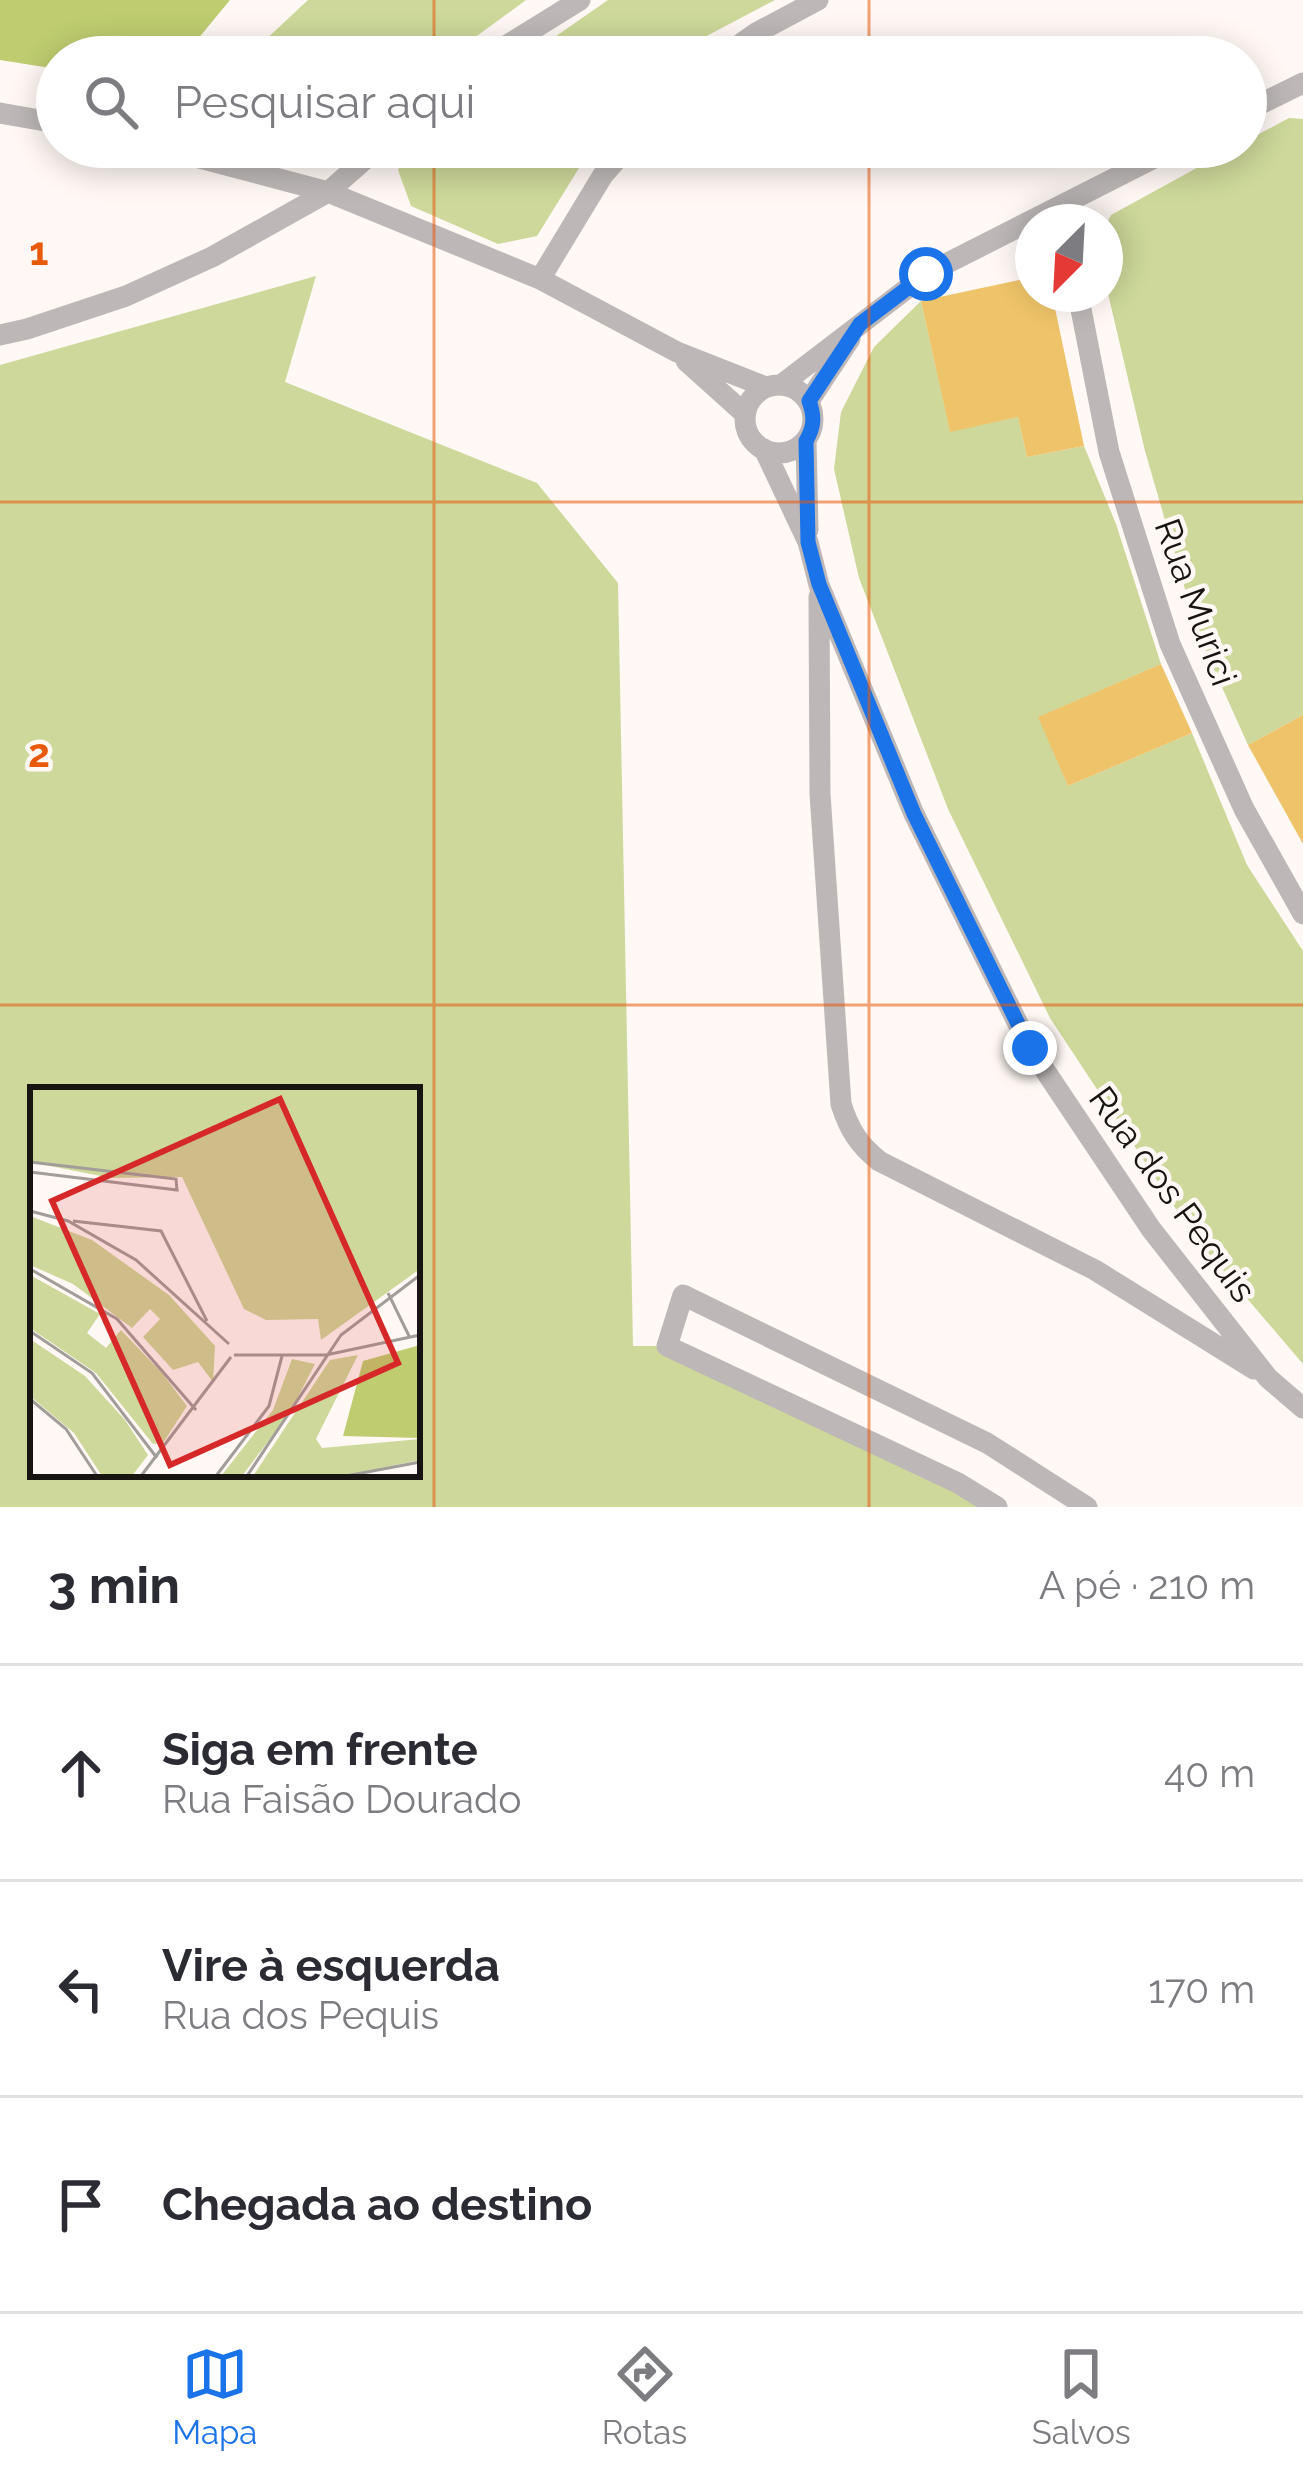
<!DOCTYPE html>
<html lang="pt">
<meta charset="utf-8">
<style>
body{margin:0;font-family:Raleway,sans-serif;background:#f2f2f3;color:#2b2b33}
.compass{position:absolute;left:1015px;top:204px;width:108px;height:108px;border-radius:50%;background:#fff;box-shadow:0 6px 30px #0003;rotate:204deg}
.stop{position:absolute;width:36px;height:36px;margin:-27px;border:9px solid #1a73e8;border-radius:50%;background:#fff}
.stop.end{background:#1a73e8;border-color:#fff;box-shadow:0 3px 12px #0008}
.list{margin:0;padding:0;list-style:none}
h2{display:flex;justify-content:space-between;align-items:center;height:156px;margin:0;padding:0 48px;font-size:51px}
h2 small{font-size:39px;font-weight:400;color:#7c7c81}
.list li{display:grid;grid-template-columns:78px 1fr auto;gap:36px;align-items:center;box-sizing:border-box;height:216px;padding:0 48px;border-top:3px solid #e1e1e2}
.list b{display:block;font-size:45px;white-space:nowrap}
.list p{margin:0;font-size:39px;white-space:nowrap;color:#7c7c81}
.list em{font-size:39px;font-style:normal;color:#7c7c81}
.icon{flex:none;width:66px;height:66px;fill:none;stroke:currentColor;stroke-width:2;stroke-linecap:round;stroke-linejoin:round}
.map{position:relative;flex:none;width:1303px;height:1507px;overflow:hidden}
.search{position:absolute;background:#fff;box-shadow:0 6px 30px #0003;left:36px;right:36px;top:36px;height:132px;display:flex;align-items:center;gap:30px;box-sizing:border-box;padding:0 42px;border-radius:66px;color:#7c7c81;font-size:45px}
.sheet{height:804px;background:#fff}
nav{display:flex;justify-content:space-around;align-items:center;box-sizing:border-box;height:168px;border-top:3px solid #e1e1e2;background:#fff;font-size:33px;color:#7c7c81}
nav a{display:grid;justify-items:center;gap:6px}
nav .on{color:#1a73e8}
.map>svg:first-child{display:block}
.green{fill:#cdd89a;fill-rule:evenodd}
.forest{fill:#bfcd70}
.building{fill:#eec369}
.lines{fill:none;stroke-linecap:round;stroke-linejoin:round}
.street{stroke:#bdb7b7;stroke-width:21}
.route{stroke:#1a73e8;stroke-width:15}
.grid{fill:none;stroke:#e8590c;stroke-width:3;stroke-opacity:0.55}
.labels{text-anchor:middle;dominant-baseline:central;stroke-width:9;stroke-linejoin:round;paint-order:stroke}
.street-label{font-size:36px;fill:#181412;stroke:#fff8f4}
.inset-road{fill:none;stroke:#a39d9a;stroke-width:3}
.view{fill:#d62828;fill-opacity:0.15;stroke:#d62828;stroke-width:6}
.inset-edge{fill:none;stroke:#181412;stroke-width:6}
.grid-label{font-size:39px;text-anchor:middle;font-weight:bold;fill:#e8590c;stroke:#fff8f4;stroke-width:9;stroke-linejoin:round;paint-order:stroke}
</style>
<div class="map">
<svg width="1303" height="1507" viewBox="0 0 1303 1507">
<rect width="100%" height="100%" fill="#fff8f4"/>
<path class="green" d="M308,0H526L448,57H247Z
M608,0H775L697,41L681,57H526Z
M1289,118L1303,119V715L1248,745L1198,634L1145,451L1105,281V227L1111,215L1235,147H1246V141Z
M410,147H592L537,236L498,244L411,206L398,170Z
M316,276L285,382L537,483L618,583L633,1346H667L997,1507H0V365ZM33,1090H417V1474H33Z
M921,301L950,431L1018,417L1027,457L1084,446L1116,524L1161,664L1039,717L1068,786L1192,733L1247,865L1303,951V1364L1193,1235L1050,1018L948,809L859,578L834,469L841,412L874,347Z"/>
<path class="forest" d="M0,0H230L183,57H57V69L0,60Z"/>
<path class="building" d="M1033,277V294H1052L1084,446L1027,457L1018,417L950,432L921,301Z
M1161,664L1192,733L1068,786L1038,717Z
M1303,715V844L1248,745Z"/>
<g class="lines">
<path class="street" d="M488,57L580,0
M722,57L756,33L818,0
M1246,111L1303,83
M0,113L57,123
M158,147L328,192L540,279L677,352L766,387
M540,279L603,175L628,147
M1078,294L1109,452L1170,644L1244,809L1303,914
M0,335L27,329L126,296L212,257L328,192L379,147
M686,361L745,414
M781,385L926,274L1176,147
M745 419a34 34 0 1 1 68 0a34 34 0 1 1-68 0Z
M809,401L850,339
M806,441L808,530
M764,449L808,542L819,585L914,814L1030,1048L1151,1229L1268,1378L1303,1408
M819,597L820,794L841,1104C849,1129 858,1144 879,1161L1095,1270L1254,1369
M997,1507L958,1483L667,1346L683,1295L987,1443L1087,1507"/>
</g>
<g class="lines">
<path class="route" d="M926,274L860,324L809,401C815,417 814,427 806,441L808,542L819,584L914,814L1030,1048"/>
</g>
<path class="grid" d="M434,0V57M869,0V57M434,147V1507M869,147V1507M0,502H1303M0,1005H1303"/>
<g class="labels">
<g class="street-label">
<text transform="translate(1196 602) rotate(70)">Rua Murici</text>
<text transform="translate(1173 1194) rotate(54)">Rua dos Pequis</text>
</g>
</g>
<g transform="translate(30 1087)">
<rect width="390" height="390" fill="#fff8f4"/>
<path d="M0,1H390V182L291,253L288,232L236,233L214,222L152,90L81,91L0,75ZM0,129L62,153L139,208L185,259L183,295L168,275L143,283L113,250L130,232L120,222L102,241L43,197L0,178ZM0,188L70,227L57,246L76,261L91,243L132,286L157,319L133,356L123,357L66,286L0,241ZM0,252L55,289L95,333L118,368L102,389H72L44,346L0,309ZM328,268L286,352L292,361L390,352V373L312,389H223L300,273ZM262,272L285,277L261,324L212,389H191L243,323Z" fill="#cdd89a"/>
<path d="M390,258V351L313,349L333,274Z" fill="#bfcd70"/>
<path class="inset-road" d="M0,75L146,92L147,103L0,85M0,124L38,134L106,173L199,257M43,134L131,144L177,234M0,182L87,232L166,323M358,206L380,251M0,244L62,286L127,371M204,268H296L390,248M0,312L36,342L67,389M111,389L201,270M186,389L239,319L252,269M217,389L311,248L390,188M316,389L390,375"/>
<path class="view" d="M250,12L368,276L140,378L22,114Z"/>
<rect width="390" height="390" class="inset-edge"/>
</g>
<g class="grid-label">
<text x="39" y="265">1</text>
<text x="39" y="767">2</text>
</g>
</svg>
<svg class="compass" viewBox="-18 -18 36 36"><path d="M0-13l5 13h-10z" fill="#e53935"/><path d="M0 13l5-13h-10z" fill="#7c7c81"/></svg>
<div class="stop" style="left:926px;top:274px"></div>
<div class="stop end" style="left:1030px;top:1048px"></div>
<div class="search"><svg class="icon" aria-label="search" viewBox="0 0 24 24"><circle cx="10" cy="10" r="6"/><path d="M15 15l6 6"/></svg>Pesquisar aqui</div>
</div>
<section class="sheet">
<h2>3 min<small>A pé · 210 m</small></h2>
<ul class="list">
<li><svg class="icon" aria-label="ahead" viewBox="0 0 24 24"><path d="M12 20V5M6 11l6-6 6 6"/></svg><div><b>Siga em frente</b><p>Rua Faisão Dourado</p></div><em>40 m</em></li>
<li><svg class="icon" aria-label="left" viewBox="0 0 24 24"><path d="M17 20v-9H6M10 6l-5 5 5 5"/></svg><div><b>Vire à esquerda</b><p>Rua dos Pequis</p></div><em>170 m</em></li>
<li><svg class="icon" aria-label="arrive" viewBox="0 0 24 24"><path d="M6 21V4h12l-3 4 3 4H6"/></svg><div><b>Chegada ao destino</b></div></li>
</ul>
</section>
<nav>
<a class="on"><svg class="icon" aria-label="map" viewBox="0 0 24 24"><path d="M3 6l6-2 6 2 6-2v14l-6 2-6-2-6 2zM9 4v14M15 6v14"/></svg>Mapa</a>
<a><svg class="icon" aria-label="directions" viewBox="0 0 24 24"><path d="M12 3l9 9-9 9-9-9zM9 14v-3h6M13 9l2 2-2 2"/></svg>Rotas</a>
<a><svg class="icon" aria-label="saved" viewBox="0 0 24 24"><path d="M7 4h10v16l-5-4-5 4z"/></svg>Salvos</a>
</nav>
